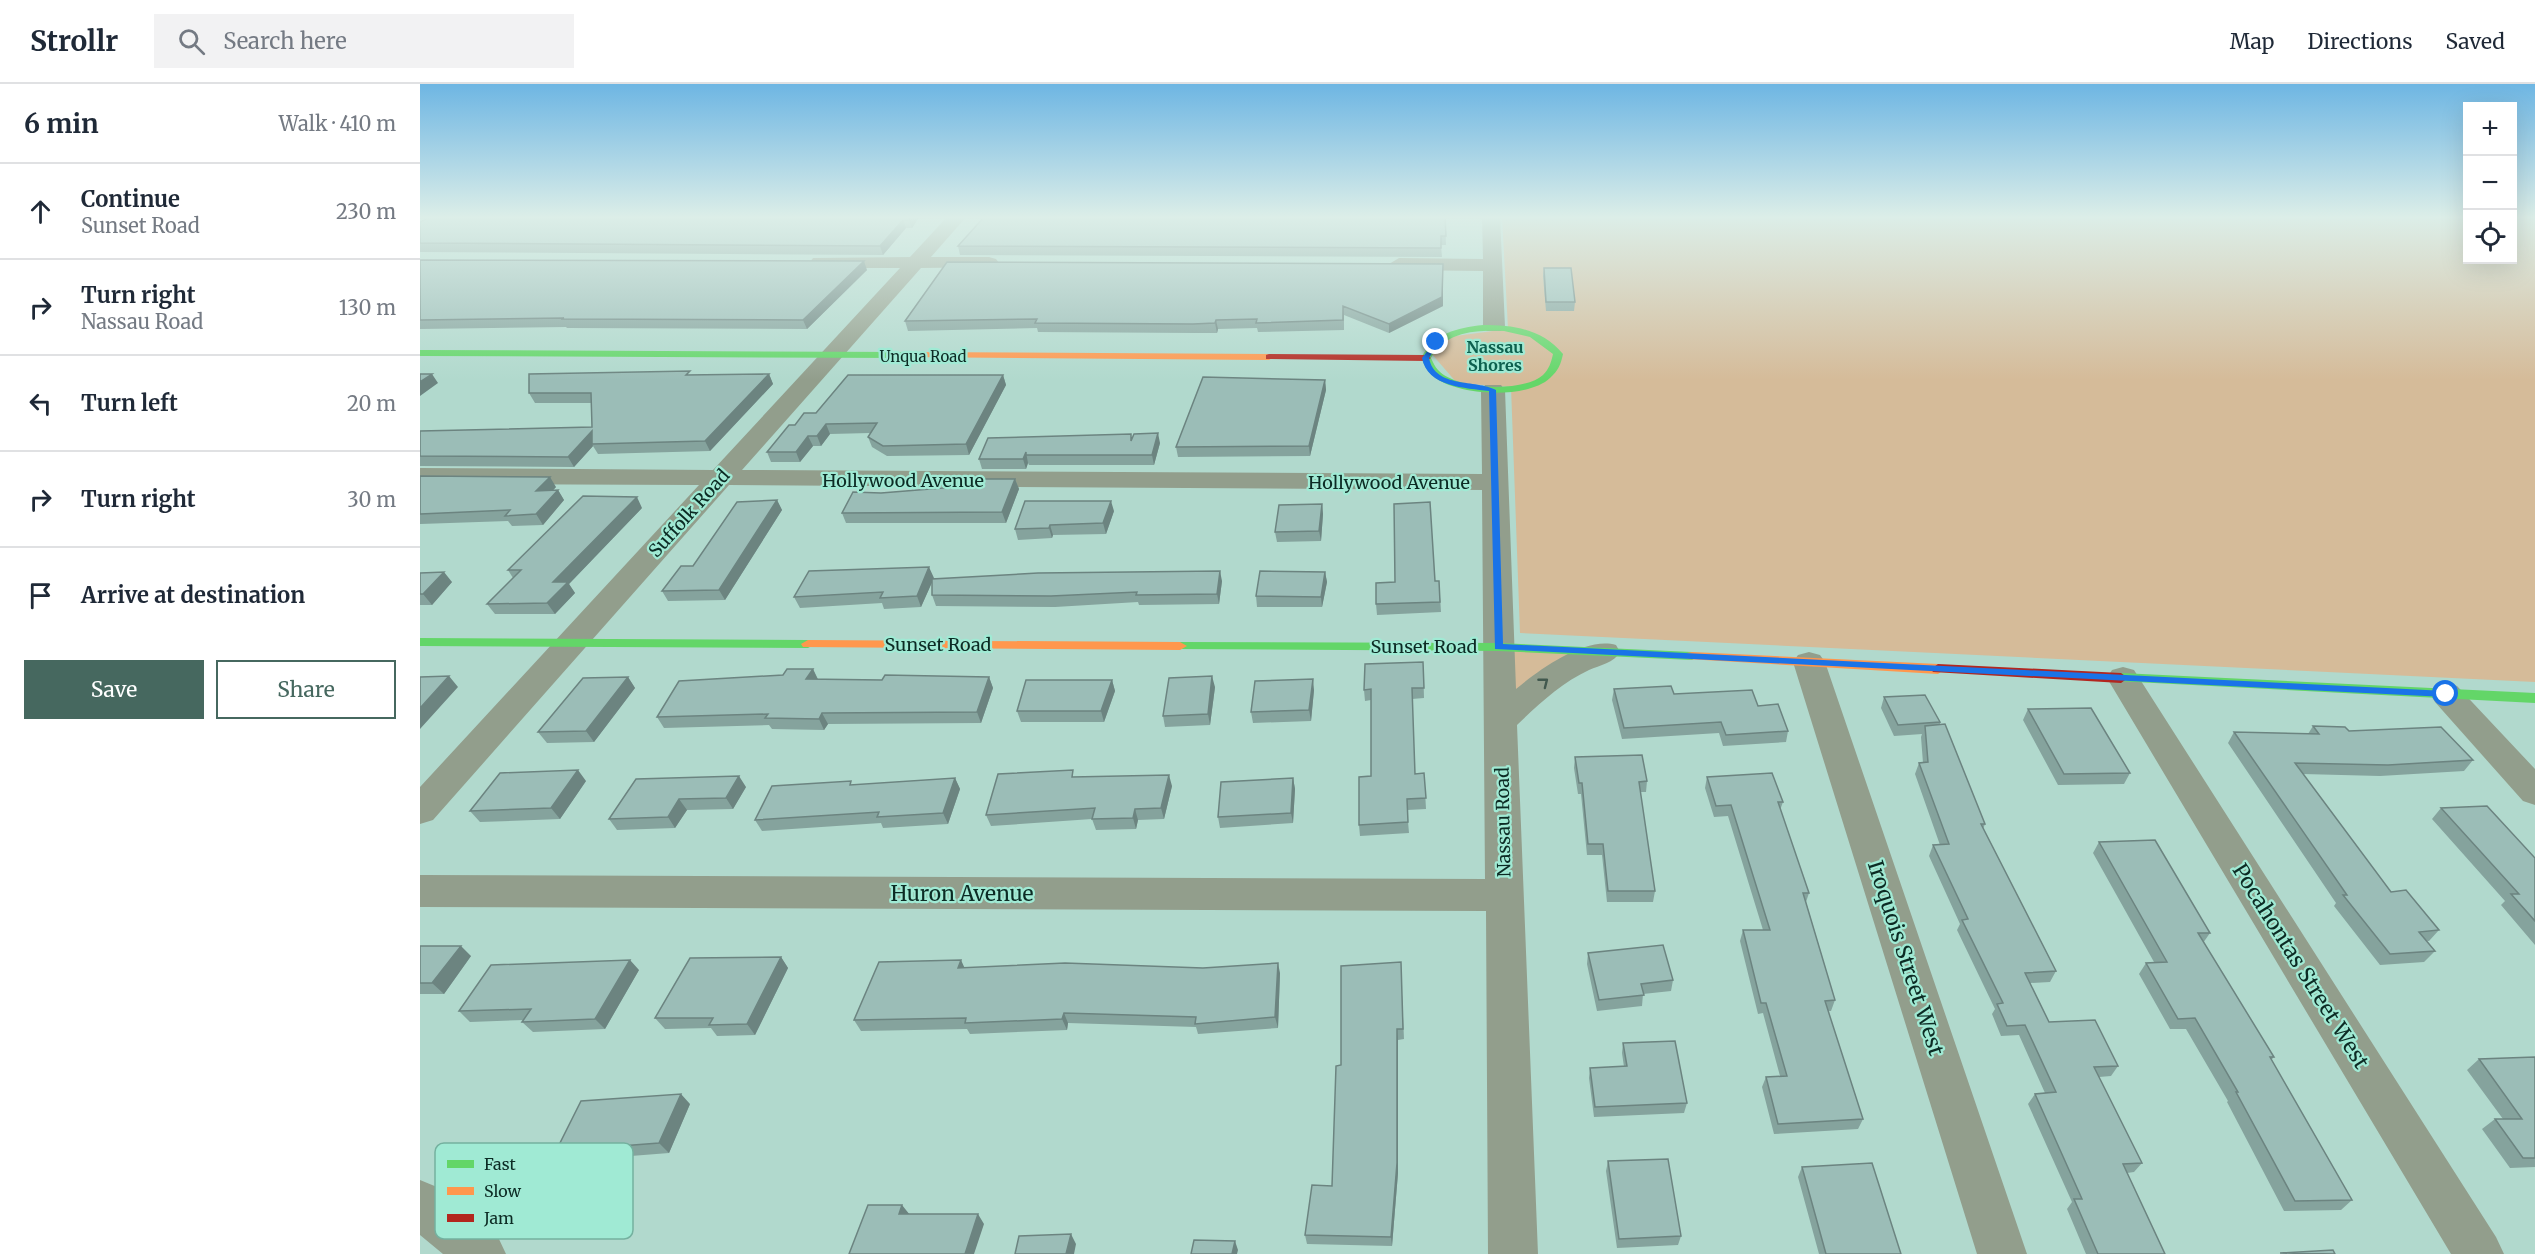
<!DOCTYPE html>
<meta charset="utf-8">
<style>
body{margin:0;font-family:Merriweather,serif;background:#f2f2f3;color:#1f2937}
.controls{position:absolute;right:18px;top:18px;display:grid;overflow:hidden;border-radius:0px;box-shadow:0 6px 24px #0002}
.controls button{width:54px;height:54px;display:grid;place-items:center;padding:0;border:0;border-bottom:2px solid #e0e1e3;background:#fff;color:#1f2937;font:30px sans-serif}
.stop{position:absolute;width:18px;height:18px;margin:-14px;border:4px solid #1a73e8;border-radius:50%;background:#fff}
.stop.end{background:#1a73e8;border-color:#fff;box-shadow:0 2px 6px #0008}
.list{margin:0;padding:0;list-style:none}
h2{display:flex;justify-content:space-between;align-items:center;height:78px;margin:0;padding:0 24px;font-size:26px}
h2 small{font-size:20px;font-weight:400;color:#747a83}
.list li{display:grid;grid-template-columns:39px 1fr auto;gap:18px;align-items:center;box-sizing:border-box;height:96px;padding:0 24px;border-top:2px solid #e0e1e3}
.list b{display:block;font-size:22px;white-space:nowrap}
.list p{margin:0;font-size:20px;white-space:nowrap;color:#747a83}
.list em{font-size:20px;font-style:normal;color:#747a83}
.actions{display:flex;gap:12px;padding:18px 24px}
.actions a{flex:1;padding:14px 0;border:2px solid #46685f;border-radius:0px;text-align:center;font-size:21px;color:#46685f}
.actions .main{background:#46685f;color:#fff}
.icon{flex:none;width:33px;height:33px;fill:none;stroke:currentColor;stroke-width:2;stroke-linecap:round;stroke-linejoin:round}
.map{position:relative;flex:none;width:2115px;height:1170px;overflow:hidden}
header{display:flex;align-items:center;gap:36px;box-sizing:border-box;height:84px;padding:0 30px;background:#fff;border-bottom:2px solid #e0e1e3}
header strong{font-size:28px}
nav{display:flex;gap:33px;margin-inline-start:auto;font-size:21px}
.search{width:420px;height:54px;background:#f2f2f3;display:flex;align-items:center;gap:15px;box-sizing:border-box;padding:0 21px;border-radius:0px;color:#747a83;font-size:22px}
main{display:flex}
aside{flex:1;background:#fff}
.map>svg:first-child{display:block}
.green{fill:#d5bb99}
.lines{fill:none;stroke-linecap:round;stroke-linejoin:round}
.street{fill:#929e8c;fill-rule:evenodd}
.fast{fill:#63d668;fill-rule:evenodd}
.slow{fill:#ff974d;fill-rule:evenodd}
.jam{fill:#b3261e;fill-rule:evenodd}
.wall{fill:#85a39d}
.shaded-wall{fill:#6c8480}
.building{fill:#9bbdb7;stroke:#6c8480;stroke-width:1.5}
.oneway{stroke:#42594e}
.route{fill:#1a73e8}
.labels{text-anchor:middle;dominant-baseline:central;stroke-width:4.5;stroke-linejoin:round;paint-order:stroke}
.far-street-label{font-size:15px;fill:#0c2b24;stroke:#a0ead4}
.far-neighbourhood-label{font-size:16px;font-weight:bold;fill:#0d604e;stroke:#a0ead4}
.street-label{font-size:18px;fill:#0c2b24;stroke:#a0ead4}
.near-street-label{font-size:21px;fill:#0c2b24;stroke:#a0ead4}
.key{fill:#a0ead4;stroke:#74b19f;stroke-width:1.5}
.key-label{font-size:16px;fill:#0c2b24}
</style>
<header>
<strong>Strollr</strong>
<div class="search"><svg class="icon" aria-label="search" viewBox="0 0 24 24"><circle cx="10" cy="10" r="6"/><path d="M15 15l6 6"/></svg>Search here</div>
<nav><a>Map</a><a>Directions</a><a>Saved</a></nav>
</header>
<main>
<aside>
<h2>6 min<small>Walk · 410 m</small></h2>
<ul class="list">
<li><svg class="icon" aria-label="ahead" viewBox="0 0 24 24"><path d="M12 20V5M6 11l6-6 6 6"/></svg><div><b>Continue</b><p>Sunset Road</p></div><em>230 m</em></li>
<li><svg class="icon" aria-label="right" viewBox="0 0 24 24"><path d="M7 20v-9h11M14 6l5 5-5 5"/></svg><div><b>Turn right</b><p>Nassau Road</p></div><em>130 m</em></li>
<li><svg class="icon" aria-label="left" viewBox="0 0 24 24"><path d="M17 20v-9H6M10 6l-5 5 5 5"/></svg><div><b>Turn left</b></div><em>20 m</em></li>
<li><svg class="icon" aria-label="right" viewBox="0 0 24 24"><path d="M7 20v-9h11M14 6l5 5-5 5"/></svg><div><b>Turn right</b></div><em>30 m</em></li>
<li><svg class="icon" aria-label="arrive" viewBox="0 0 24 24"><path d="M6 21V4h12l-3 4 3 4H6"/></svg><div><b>Arrive at destination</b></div></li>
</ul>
<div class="actions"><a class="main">Save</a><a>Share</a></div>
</aside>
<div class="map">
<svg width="2115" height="1170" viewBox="0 0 2115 1170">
<rect width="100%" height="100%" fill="#b1d9cd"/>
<path class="green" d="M1082,132H2047L2048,176H2092L2093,132H2115V598L1100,549L1091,303L1037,299L1010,268L1028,253L1088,245Z
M1082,565L1174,570L1083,633Z"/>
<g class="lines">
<path class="street" d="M528,132H547L511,173H569L576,175L579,179L576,183L501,184L322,386L1062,390L1061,306L1065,301H1081L1085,306L1096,605C1119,586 1165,552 1196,561L1200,568C1194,579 1180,581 1169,586C1141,599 1119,620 1097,641L1118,1170H1068L1066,827L0,823V791L1065,795L1062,406L309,401L13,736L0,740V703L279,401L0,400V384L293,386L480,184H400L393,182L390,178L393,174L490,173Z
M1062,132H1080L1085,243L1081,247H1067L1063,243V187L979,186L969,180L979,174L1063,175Z
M1389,568L1400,571L1405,578L1607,1170H1557L1373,578L1378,571Z
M1703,583L1714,586L2076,1153L2084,1170H2031L1687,594L1692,586Z
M2026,599L2037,602L2115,685V721L2103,717L2015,618L2010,610L2015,602Z
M0,1096L17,1103L78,1153L86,1170H23L0,1151Z"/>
<path class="fast" d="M1063,241C1094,241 1122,245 1143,270C1141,280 1138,287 1130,294C1107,316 1032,312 1011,290C1006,286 1004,279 1001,274C1015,249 1036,244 1063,241ZM1084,247L1110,253L1133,270C1131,279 1129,285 1123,291C1103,309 1036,306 1018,286C1015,283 1013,278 1011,274C1025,247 1057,246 1084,247Z
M0,266L486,268L491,271L486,274L0,272Z
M0,554L388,556L395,560L388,564L0,562Z
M760,558L1079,559L1272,568L1279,572L1272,576L1079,567L755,565L753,562Z
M1701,589L2115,609V619L1696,597L1694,594Z"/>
<path class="slow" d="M486,268L849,270L854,273L849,276L483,273V269Z
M388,556L760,558L767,562L760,566L383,563L381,560Z
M1272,568L1518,580L1525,585L1518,590L1267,575L1265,572L1267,569Z"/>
<path class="jam" d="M849,270L1006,271L1011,274L1006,277L846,275V271Z
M1518,580L1701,589L1708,594L1701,599L1513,588L1511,585Z"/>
</g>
<path class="wall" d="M11,132H500L492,144H486L463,171L0,168V138Z
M1025,132L1026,161H1021L1022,173L540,171L538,162Z
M0,176L447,186L387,245L147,244L146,243L0,245Z
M527,178L1023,222L969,249L924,231V246L838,248L837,244L798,245L797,249H775L618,248L617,244L488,247L485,237Z
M1124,184L1155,218L1154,227H1126L1123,192Z
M349,290L353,300L290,367L178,370L173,362L154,383L0,382V347L172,343V319H115L109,309L272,291Z
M583,291L586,301L549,371L467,372L452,363L448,353L450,349L410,350L401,362H393L380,378H351L347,368L375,341L396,329Z
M905,296L906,306L890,372L758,373L756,363Z
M712,355L740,359L734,381H609L608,379L606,385H562L559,375Z
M0,392L136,403L133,406H138L144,416L123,441L92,442L88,437L0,440Z
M595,395L599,405L586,439H426L422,429L461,409L547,402Z
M357,416L362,426L305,516L248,517L242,507Z
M902,420L903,430L901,457L857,458L855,448Z
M222,424L149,500L155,509L135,530H75L67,520L93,494L88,486Z
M694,427L686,450L633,451L632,454L598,456L595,445Z
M905,488L907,498L902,523H837L836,512Z
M0,489L32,498L12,521H0Z
M514,494H513L802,497L799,520L719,521L718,518L635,523L516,522L512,511V498L501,523L464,525L462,519L380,524L374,513Z
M1015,497H1019L1021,528L957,531L956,520Z
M1003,578L1004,614L992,615L995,690L1004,689L1006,725L987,726L989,749L940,752L939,741L951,692V616L945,617L944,606Z
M393,585L398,595L462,596L569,593L573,604L561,639L408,640L404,646L352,645L349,641L244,644L237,633L363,591Z
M208,593L215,604L174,658L127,659L118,648Z
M692,596L695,607L684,638H601L597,627Z
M795,603L790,641L745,643L743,632Z
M1194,605L1254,610L1338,622L1368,647L1366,658L1303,662L1299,649L1202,655L1192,616Z
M894,606L891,637L833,639L831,628Z
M1464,613L1520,638V641L1565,740L1563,745L1636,887L1630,898L1610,899L1629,938L1698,982L1691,992L1679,993L1722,1079L1714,1088L1707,1089L1745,1170H1666L1647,1125L1652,1118L1608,1020L1615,1010L1625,1009L1599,951L1581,952L1572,930L1575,925L1537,846L1540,840L1509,772L1513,761H1520L1495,690L1499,679H1503L1501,653L1502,650L1474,652L1461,624Z
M1608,625L1710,689L1704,700L1638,701L1603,636Z
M1893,642L1929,647L2053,676L2044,687L1960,692L1883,690L1971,808L2019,846L2009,857H2006L2015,867L2004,878L1960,881L1914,822L1916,819L1808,659L1814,648L1888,650Z
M1155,673L1227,697L1226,708H1220L1235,807L1233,818H1187L1182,771H1167L1161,710H1158L1154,684Z
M656,693L752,702L744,735L718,736L716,745L676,746L672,735L571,742L566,731Z
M1287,693L1363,718L1360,726L1389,809L1386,818L1415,916L1411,927H1408L1443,1035L1438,1045L1354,1050L1342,1003L1346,993L1360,992L1343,929L1338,930L1320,857L1323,846H1343L1308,732L1294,733L1285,704Z
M535,694L540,705L528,740L463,744L461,739L342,747L335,736L433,701Z
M873,694L875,705L873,739L800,744L798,733Z
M216,695L326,703L313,725L267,726L255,744L197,746L189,735Z
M166,697L140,735L60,738L50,727Z
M2021,724L2115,774V861L2081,821L2085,817L2012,735Z
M1679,758L1790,849L1783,859L1854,973L1851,976L1932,1116L1921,1126L1864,1127L1807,1018L1808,1017L1766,945H1750L1719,890L1726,879L1734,878L1673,769Z
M0,862L51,872L24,910H0Z
M1168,869L1253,896L1251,907L1223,910L1222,922L1177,927L1167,880Z
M361,873L368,884L335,951L297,952L291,944L245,945L235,934Z
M544,884L860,889L858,944L778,950L776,943L648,939L647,946L550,950L547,945L441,947L434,936Z
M219,886L185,945L113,948L102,938L104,936L50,938L39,927Z
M981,888L984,955L978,956V1089L972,1162L887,1160L885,1151L912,1102L921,981Z
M1203,959L1267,1019L1264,1029L1174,1033L1169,994L1170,984L1204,983L1202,969Z
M2115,973V1083L2090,1084L2062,1045L2075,1035H2083L2047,986L2059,975Z
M270,1020L249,1069L147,1077L136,1067Z
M1188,1077L1261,1152L1258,1161L1197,1164L1186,1087Z
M1382,1083L1481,1170H1399L1378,1093Z"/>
<path class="shaded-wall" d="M491,132H500L492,144L489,136Z
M483,136L486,144L463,171L460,162Z
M444,177L447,186L387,245L383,236Z
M1023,180V222L969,249V240Z
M796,236L798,245L797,249L795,239Z
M12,290L18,299L0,312V298Z
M349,290L353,300L290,367L285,357Z
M583,291L586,301L549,371L546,360Z
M905,296L906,306L890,372L889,362Z
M406,340L410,350L401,362L397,352Z
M172,347V360L173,362L154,383L148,373Z
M738,349L740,359L734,381L732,371Z
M388,352L393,362L380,378L376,368Z
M606,368L608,379L606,385L603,375Z
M130,393L136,403L123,417L116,407Z
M595,395L599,405L586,439L582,428Z
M138,406L144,416L123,441L116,430Z
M217,413L222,424L149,500L155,509L135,530L127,519L133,498Z
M357,416L362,426L305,516L299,506Z
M691,417L694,427L686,450L683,439Z
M902,420L903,430L901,457L899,447Z
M630,441L633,451L632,454L629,444Z
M509,483L514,494L501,523L497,512Z
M800,487L802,497L799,520L797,510Z
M24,488L32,498L12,521L3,510Z
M905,488L907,498L902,523L901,513Z
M393,585L398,596L386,595Z
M29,592L38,603L0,645V624Z
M792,592L795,603L790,641L788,630Z
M208,593L215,604L174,658L166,647Z
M569,593L573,604L561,639L557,628Z
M893,595L894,606L891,637L889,626Z
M692,596L695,607L684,638L681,627Z
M402,629L408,640L404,646L399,635Z
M158,686L166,697L140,735L131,724Z
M749,691L752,702L744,735L741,724Z
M319,692L326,703L313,725L306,714Z
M535,694L540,705L528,740L523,729Z
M873,694L875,705L873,739L871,729Z
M259,715L267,726L255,744L248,733Z
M715,725L718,736L716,745L713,734Z
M41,862L51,872L24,910L12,899Z
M361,873L368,884L335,951L327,940Z
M210,876L219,886L185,945L175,935Z
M541,876L546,887L538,884Z
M858,879L860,889L858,944L855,933Z
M644,929L648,939L647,946L642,935Z
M977,945L978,956V1089L972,1162L971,1153Z
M261,1010L270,1020L249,1069L239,1059Z
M482,1121L490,1131L479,1130Z
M558,1130L564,1140L554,1170H545Z
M651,1150L656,1160L654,1170H646Z
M815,1157L818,1166L817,1170H812Z"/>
<path class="building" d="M11,132H491L489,136H483L460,162L0,159V138Z
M565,132H1025L1026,152H1021V164L538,162Z
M0,176L444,177L383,236L141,235L144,234L0,236Z
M527,178L1023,180L1022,213L969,240L923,222V236L836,239L837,235L796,236L795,239L773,240L615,239L617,235L485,237Z
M1124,184H1151L1155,218H1126Z
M270,287L266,291L349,290L285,357L172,360V347L148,373L0,372V347L172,343L171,309H109V290Z
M0,290H12L0,298Z
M428,291H583L546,360L463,362L448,353L457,339L406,340L397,352H388L376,368H347L369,341H375L384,329H396Z
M783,293L905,296L889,362L756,363Z
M738,349L732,371H606V368L603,375H559L568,354L711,350V357L714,350Z
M0,392L130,393L116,407L138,406L116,430L85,432L90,426L0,430Z
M550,395H595L582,428L422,429L433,408L461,409L547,402Z
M163,412L217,413L133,498H148L127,519L67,520L101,486H88Z
M357,416L299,506L242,507L261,482H273L317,418Z
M605,417H691L683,439L630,441L629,444L595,445Z
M1010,418L1015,497H1019L1020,518L956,520V499L975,498L974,420Z
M902,420L899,447L855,448L859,421Z
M509,483L497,512L460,514L463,508L374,513L389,487Z
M800,487L797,510L716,511L717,508L631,512L512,511V495L618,489Z
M840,487L905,488L901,513L836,512Z
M24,488L3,510H0V489Z
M1003,578L1004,604H992L995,690L1004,689L1006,714L987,715L988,738L939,741V693L951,692V605L944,606L945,580Z
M367,585H393L386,595L462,596L465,591L569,593L557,628L402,629L399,635L345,634L348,630L237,633L259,597L363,591Z
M29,592L0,624V593Z
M792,592L788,630L743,632L749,594Z
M208,593L166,647L118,648L163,594Z
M893,595L889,626L831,628L835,597Z
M606,596H692L681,627H597Z
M1251,602L1254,610L1332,606L1338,622L1358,620L1368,647L1306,651L1301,638L1204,644L1194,605Z
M1505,611L1520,638L1478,641L1464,613Z
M1671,624L1710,689L1644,690L1608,625Z
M1525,640L1565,740H1561L1636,887L1605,889L1629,938L1675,936L1698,982L1674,983L1722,1079L1703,1080L1745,1170H1678L1654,1115H1662L1615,1010L1636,1008L1605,941L1587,942L1577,920L1583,919L1542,836L1548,835L1513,761L1529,760L1499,679L1508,678L1505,642Z
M1893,642L1925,643L1929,647L2021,643L2053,676L1968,681L1875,679L1971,808L1986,806L2019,846L1999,848L2015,867L1970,870L1923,811H1927L1814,648L1899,650Z
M1222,671L1227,697L1219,698L1235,807H1188L1183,760H1168L1162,699H1159L1155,673Z
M158,686L131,724L50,727L80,689Z
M653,686L652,693L749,691L741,724L715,725L713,734L672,735L675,724L566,731L578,690Z
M1352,689L1363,718H1358L1389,809H1383L1415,916L1405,917L1443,1035L1358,1040L1346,993L1367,992L1346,919H1341L1323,846H1350L1311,721L1296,722L1287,693Z
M319,692L306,714L259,715L248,733L189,735L216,695Z
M535,694L523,729L457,733L459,728L335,736L352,702L431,697L430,701Z
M873,694L871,729L798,733L801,698Z
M2067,722L2115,774V837L2091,810H2099L2021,724Z
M1735,756L1790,849H1778L1854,973H1850L1932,1116L1875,1117L1816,1008H1818L1775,934L1758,935L1726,879L1747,878L1679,758Z
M1243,861L1253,896L1221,900L1224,911L1179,916L1168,869Z
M0,862H41L12,899H0Z
M361,873L327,940L289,941L293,934H235L270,874Z
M210,876L175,935L102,938L111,925L39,927L71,881Z
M541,876L538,884L645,879L783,884L858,879L855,933L775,940L776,933L644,929L642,935L545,939L546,934L434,936L459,878Z
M981,878L983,945H977V1079L971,1153L885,1151L892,1101L912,1102L916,982L921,981V882Z
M1255,957L1267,1019L1175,1023L1170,984L1207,982L1203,959Z
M2115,973V1074H2103L2075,1035H2102L2059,975Z
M261,1010L239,1059L136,1067L161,1017Z
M1248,1075L1261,1152L1199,1155L1188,1077Z
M1452,1079L1481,1170H1406L1382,1083Z
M448,1121H482L479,1130H558L545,1170H429Z
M651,1150L646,1170H595L599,1152Z
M774,1156L815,1157L812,1170H771Z
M1913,1166L1915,1170L1860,1169Z"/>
<defs><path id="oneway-chevron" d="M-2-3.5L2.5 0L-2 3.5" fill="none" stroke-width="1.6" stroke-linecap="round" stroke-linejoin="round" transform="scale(1.5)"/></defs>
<use class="oneway" href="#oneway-chevron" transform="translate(1124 598) rotate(-38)"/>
<linearGradient id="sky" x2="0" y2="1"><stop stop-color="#6eb6e3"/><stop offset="0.45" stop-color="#dceee8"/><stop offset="1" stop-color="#dceee8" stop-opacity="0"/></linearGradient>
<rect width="2115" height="296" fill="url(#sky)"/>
<path class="route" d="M1016,256L1019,258L1009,274C1015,305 1056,295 1076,306L1083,560L2026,607L2031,610L2026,613L1075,565L1069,307C1046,304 1007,303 1002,274Z"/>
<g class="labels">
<g class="far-street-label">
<text x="503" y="272">Unqua Road</text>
</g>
<g class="far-neighbourhood-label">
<text x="1075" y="263">Nassau<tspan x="1075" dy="18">Shores</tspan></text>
</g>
<g class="street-label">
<text x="483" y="396">Hollywood Avenue</text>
<text x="969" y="398">Hollywood Avenue</text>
<text transform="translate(269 429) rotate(-48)">Suffolk Road</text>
<text x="518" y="560">Sunset Road</text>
<text x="1004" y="562">Sunset Road</text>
<text transform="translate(1083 738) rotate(-91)">Nassau Road</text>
</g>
<g class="near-street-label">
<text x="542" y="809">Huron Avenue</text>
<text transform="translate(1486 874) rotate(72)">Iroquois Street West</text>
<text transform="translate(1881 882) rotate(58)">Pocahontas Street West</text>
</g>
</g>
<rect x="15" y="1059" width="198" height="96" rx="9" class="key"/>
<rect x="27" y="1076" width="27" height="8" fill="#63d668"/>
<rect x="27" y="1103" width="27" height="8" fill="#ff974d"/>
<rect x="27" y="1130" width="27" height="8" fill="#b3261e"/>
<g class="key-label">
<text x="64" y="1086">Fast</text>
<text x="64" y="1113">Slow</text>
<text x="64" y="1140">Jam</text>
</g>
</svg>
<div class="controls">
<button>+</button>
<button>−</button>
<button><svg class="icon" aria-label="locate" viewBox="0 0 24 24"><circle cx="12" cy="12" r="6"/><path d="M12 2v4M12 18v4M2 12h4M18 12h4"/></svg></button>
</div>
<div class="stop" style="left:2026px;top:610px"></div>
<div class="stop end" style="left:1016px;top:258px"></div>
</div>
</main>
